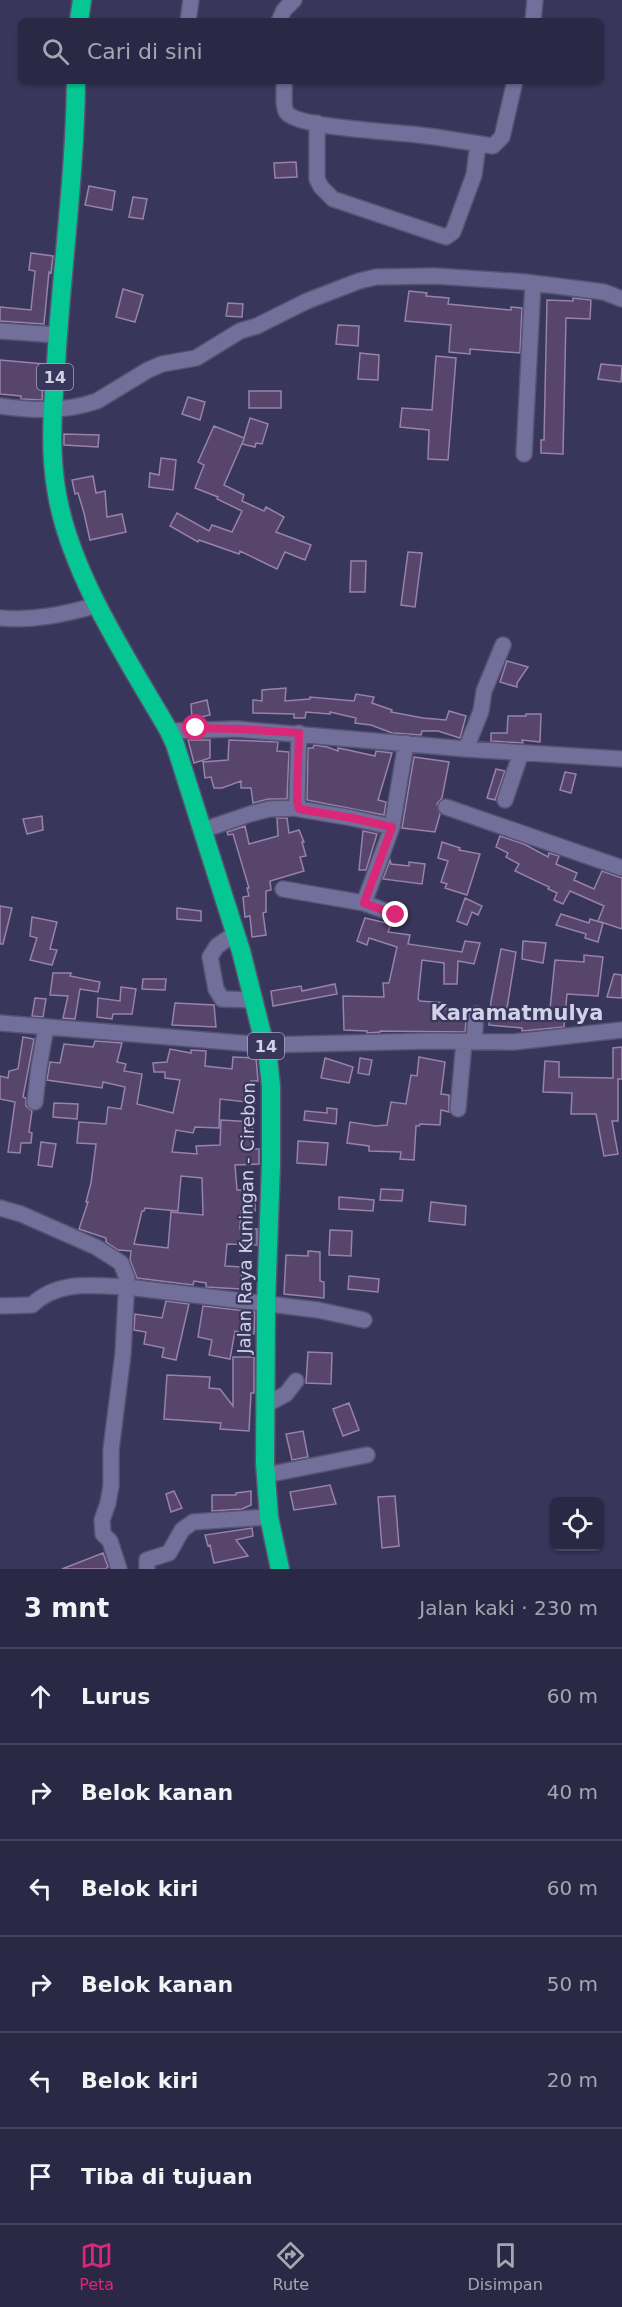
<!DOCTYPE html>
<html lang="id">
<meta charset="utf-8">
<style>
body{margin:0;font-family:"DejaVu Sans",sans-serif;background:#33304c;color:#f1f3f6}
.controls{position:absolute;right:18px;bottom:18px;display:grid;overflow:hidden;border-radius:9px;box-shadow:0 2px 4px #0004}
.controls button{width:54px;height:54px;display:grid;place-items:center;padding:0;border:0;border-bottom:2px solid #47445e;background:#2b2845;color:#f1f3f6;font:30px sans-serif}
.stop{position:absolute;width:18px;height:18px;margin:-14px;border:4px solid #db2777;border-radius:50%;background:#fff}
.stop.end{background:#db2777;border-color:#fff;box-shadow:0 2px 6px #0008}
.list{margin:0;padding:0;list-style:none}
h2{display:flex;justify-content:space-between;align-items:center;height:78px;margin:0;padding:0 24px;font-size:26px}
h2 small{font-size:20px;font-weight:400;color:#a6a6b3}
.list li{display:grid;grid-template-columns:39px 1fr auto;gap:18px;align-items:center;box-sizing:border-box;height:96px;padding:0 24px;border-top:2px solid #47445e}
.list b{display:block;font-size:22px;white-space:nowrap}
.list em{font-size:20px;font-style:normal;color:#a6a6b3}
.icon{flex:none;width:33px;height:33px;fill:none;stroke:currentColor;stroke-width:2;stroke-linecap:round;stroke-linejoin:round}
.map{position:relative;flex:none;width:622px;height:1569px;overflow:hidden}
.search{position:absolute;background:#2b2845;box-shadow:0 2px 4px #0004;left:18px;right:18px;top:18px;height:66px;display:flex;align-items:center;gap:15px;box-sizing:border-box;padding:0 21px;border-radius:9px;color:#a6a6b3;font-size:22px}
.sheet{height:654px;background:#2b2845}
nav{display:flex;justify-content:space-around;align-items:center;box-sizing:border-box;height:84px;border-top:2px solid #47445e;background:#2b2845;font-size:16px;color:#a6a6b3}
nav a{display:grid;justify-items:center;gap:3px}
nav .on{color:#db2777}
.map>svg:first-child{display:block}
.building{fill:#58456b;stroke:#9682ac;stroke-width:1.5;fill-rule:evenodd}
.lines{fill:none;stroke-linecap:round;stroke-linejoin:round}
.minor-casing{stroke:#565272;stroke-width:18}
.highway-casing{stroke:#565272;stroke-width:21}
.minor{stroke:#72709a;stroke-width:15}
.highway{stroke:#04c794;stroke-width:18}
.route{stroke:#db2777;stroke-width:8}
.labels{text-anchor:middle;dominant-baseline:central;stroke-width:4.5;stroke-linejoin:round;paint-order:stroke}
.shield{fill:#39365c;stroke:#a3a2be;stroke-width:1.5}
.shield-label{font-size:16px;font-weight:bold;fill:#d1d1e8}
.street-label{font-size:18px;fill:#d1d1e8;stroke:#39365c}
.quarter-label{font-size:21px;font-weight:bold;fill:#d1d1e8;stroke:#39365c}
</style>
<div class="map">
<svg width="622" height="1569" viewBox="0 0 622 1569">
<rect width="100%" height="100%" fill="#39365c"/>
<path class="building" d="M296,162L297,177L275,178L274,163Z
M89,186L115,191L112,210L85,205Z
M133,197L147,199L143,219L129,217Z
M31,253L53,256L51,273L49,272L44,324L0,321V307L31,310L35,271L29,270Z
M123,289L143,295L135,322L116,317Z
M409,291L427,293L426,296L449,298L448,304L511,310V307L522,308L520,353L470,349V354L449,352L451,325L405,321Z
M573,298L591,300L590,319L566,318L563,454L541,453V440H544L547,300L573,301Z
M228,303L243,304L242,317L226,316Z
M338,325L359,326L358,346L336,344Z
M360,353L379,355L378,380L358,379Z
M436,356L456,358L448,460L428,459L429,430L400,427L402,408L432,410Z
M0,360L44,364L42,400L21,399V396L0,394Z
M601,364L622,366L621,382L598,379Z
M249,391H281V408H249Z
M188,397L205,402L200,420L182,414Z
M250,418L268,424L262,444L256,443L255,447L242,444L244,439L224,485L244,495L242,501L264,511L266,507L284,517L276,532L311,545L305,560L285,552L277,569L240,551L239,554L199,540L198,542L170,526L177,513L209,531L212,525L232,532L242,511L217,499L218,497L195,488L204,465L198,462L214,426L244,438Z
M64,434L99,435L98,447L64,445Z
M161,458L176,460L173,490L149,487L150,473L159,475Z
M93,476L96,493L105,491L107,517L122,514L126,532L90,540L84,513L78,493L75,494L72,480Z
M408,552L422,553L415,607L401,605Z
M351,561H366L365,592H350Z
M507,661L528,667L517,683V687L500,682Z
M286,688L285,701L310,699V697L354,701L356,694L374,697L372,703L392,710L391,712L423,718L446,720L449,711L466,716L460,738L438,731H422L421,735L392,733L371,725L355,723L356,718L330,712V714L306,712L305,718H294V714L253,713V700L262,701V690Z
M207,700L210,715L192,719L191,704Z
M526,714H541L540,742L522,740L523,743L491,741V733H507L508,716H526Z
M188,740H210V758L194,763Z
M229,740L278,742L277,751L289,752L287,799H268L253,803L251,788H241V781L222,788H214L211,777L205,778L203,762L228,760Z
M314,745L327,747L338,751V748L348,750L375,756L376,751L392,753L378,800L386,802L384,815L307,800L308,748H313Z
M414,757L449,762L442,798L437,804L440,814L435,832L402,828Z
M496,769L505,771L495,800L487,798Z
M565,772L576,774L571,793L560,790Z
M42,816L43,830L27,834L23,819Z
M277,818H287L289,833L299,830L304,842H302L306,856L300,857L304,871L270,881L271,890L266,891V912L263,913L266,935L252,937L250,916L245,917L243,897L249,896L247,888H249L233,834L228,835L227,832L245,826L249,844L278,836Z
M363,831L377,834L366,870H359Z
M500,836L524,844L548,857L549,853L559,856L556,864L577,873L574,880L594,889L602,871L622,878V929L598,921L604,906L570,891L563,904L554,900L557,893L548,889L549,887L515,871L519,864L506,857L508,853L496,847Z
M442,842L460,848L459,850L480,854L467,895L445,888L447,884L441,882L448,861L438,858Z
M390,860L391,864L409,866V862L425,864L422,884L383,879Z
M465,898L482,906L478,915L472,912L467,925L457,921Z
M0,906L12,908L3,944H0Z
M177,908L201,911V921L177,919Z
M561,914L589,923L590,919L603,923L598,942L585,938L586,934L556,925Z
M32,917L57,922L50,949L57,950L52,965L30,960L37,938L30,936Z
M365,918L391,924L388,932L410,935L408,944L462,952L465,941L480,943L474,964L458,961L457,984H444V963L422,960L418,999L420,1001L447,1003L446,1009L467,1010L465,1032L380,1031V1032L367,1033V1031L344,1030L343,996L384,997L383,983H389L397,947L369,938L367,945L357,941Z
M523,941L546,943L543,963L522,959Z
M501,949L516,952L507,1008L519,1009L518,1017L549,1019L555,960L584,962V955L603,957L598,996L567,994L564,1027L522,1031V1028L489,1025L491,1001Z
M53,973H71L70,976L100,982L98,992L80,989L75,1019L63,1018L68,996L50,995Z
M614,974L622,975V998L607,997Z
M143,979H166L165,990L142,989Z
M335,984L337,994L273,1006L271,991L301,986L302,991Z
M121,987L136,989L132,1014H113L112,1019L97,1017L98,998L120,1001Z
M35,998L46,999L43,1017L32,1016Z
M175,1003L214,1005L216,1027L172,1025Z
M23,1037L34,1039L23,1097L26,1098V1106L32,1111L29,1132L32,1133L31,1143H21L20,1153L8,1152L15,1102L0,1099V1076L8,1078L9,1071L18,1069Z
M95,1041L122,1043L117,1062L126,1064L124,1071L142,1074L137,1104L173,1113L180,1080L165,1078V1072H154L153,1063L167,1062L170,1049L191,1053V1050L206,1051L205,1066L232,1069L233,1057L256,1058L258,1081H251L255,1103L220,1099L219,1128L195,1127L193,1133L176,1130L172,1152L197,1154L196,1146L220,1145L221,1120L253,1122L251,1149H259V1164L235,1165L237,1190H246V1196H255V1211H241L240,1229H257V1245L227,1244L225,1266L242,1267L241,1289L206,1287V1283L194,1281L193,1285L137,1278L130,1260L131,1251L118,1250L106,1242V1238L79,1229L88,1202H86L91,1183L96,1144L77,1143L79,1122L106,1124L108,1107L121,1109L125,1087L103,1082L102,1088L47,1080L50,1062L60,1063L64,1044L93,1047ZM181,1176L202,1178L203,1215L171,1212L168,1248L134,1244L142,1211H144L145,1208L178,1211Z
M622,1047V1079H618V1121H612L618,1154L604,1156L596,1114H571L572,1093L543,1092L545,1061L559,1062V1077L613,1078V1048Z
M419,1057L445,1062L441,1094L449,1095V1112L441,1110L440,1125L420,1124L419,1126H416L414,1160L400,1159L401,1152L369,1151V1146L347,1143L350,1122L376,1126L387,1125L391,1102L406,1104L411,1075L417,1076Z
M325,1058L353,1067L349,1083L321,1078Z
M360,1058L372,1060L369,1075L358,1073Z
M54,1103L78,1104L77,1119L53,1117Z
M327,1108L337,1109L336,1124L304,1120L305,1111L327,1113Z
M298,1141L328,1143L326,1165L297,1163Z
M41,1142L56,1144L52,1167L38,1165Z
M381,1189L403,1190L402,1201L380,1200Z
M339,1197L374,1200L373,1211L339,1209Z
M431,1202L466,1206L465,1225L429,1221Z
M330,1230L352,1231L351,1256L329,1255Z
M308,1251L320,1252V1281L324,1282V1298L284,1294L286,1255L308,1256Z
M349,1276L379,1279L378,1292L348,1289Z
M166,1301L189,1304L176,1360L162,1357L164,1348L144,1344L146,1332L134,1330L135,1314L162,1318Z
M203,1306L255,1312L254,1334L235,1331L230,1359L209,1355L212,1340L198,1337Z
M308,1352L332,1353L331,1384L306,1383Z
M233,1357H254V1393H251L249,1431L220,1429L221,1423L164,1419L167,1375L210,1377L209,1388L220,1389L233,1406Z
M349,1403L359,1430L343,1436L333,1409Z
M303,1431L308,1457L292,1460L286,1434Z
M330,1485L336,1504L294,1510L290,1492Z
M174,1491L182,1508L171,1512L166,1494Z
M251,1491V1505L242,1509L212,1511V1495H236V1493Z
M395,1496L399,1546L382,1548L378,1497Z
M252,1528L253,1536L236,1540L248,1556L214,1563L210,1545L208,1546L205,1535Z
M103,1553L108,1567L105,1569H62Z"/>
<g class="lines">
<defs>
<path id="minor" d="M188,21L191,0
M279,21L284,10L294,0
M533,21L535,0
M284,81C285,89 282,107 287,113C300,128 396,132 419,135C444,138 468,142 493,146L502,137L515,81
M317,123V179L321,187L333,199L446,237L453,232L474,175L478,144
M0,331L58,335
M0,406C32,411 66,412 97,401L148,370L162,364L196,358L240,331L257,326L307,301L359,281L376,277L435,276L525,282L604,292L622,299
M524,454L533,283
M0,618C35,621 65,614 98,605
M169,731L237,729L466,749L622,759
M299,733L297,800L299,809L352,818L392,827
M466,749L481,711L484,691L503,645
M505,800L521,753
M446,807L622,868
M203,830L250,814L269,809L298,808
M283,889L364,903L396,915
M364,903L392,827L406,743
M236,933L217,946L210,957L216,989L222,999L254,1000
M0,1023L265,1045L431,1041L514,1042L622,1030
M474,1042L476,1014
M35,1102L39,1067L46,1027
M458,1109L464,1042
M0,1208L21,1214L96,1247L121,1263L127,1278L123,1354L111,1450V1486L108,1503L102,1520L103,1534L110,1541L119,1569
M136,1288L318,1310L364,1320
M0,1306L32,1305C59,1279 94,1286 128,1287
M265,1405L286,1394L296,1381
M266,1475L367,1455
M147,1569V1560L169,1553L182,1530L193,1522L269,1517"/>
<path id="highway" d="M79,21L82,0
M76,81C75,171 63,259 57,348C54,396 48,446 57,494C71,575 128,660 169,731L175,744L241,951L268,1058L271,1086V1164L266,1303L265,1463L269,1517L280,1569"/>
</defs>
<use href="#minor" class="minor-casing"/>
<use href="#highway" class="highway-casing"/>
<use href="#minor" class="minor"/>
<use href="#highway" class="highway"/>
</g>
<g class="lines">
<path class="route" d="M196,728L237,729L299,733L297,800L299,809L352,818L392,827L364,903L396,915"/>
</g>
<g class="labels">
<g class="shield">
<rect x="37" y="364" width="36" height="26" rx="4.5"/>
<rect x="248" y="1033" width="36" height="26" rx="4.5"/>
</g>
<g class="shield-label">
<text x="55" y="377">14</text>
<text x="266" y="1046">14</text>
</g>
<g class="street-label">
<text transform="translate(246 1218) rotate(-89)">Jalan Raya Kuningan - Cirebon</text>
</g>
<g class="quarter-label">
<text x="517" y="1013">Karamatmulya</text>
</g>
</g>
</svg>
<div class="controls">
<button><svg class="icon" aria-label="locate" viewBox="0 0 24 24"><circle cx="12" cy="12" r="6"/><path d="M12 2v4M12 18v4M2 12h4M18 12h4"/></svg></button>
</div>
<div class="stop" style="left:196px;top:728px"></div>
<div class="stop end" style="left:396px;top:915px"></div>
<div class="search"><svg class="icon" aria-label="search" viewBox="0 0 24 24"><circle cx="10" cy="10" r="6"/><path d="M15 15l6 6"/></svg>Cari di sini</div>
</div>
<section class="sheet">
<h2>3 mnt<small>Jalan kaki · 230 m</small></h2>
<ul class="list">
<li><svg class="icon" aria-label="ahead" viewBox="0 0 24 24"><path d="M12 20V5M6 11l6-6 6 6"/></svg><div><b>Lurus</b></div><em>60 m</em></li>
<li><svg class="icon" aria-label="right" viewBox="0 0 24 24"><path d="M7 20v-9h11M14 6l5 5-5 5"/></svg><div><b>Belok kanan</b></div><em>40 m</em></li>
<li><svg class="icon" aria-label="left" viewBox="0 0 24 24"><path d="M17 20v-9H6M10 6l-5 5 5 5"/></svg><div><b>Belok kiri</b></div><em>60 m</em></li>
<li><svg class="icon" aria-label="right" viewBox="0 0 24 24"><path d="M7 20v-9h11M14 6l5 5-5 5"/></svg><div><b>Belok kanan</b></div><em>50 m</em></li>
<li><svg class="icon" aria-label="left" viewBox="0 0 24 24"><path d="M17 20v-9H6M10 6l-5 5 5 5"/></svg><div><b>Belok kiri</b></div><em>20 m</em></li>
<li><svg class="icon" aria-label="arrive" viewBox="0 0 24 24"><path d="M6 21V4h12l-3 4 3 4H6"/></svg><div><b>Tiba di tujuan</b></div></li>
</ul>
</section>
<nav>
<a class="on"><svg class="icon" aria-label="map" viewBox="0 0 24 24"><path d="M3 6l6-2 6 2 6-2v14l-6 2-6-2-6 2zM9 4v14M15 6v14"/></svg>Peta</a>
<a><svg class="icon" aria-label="directions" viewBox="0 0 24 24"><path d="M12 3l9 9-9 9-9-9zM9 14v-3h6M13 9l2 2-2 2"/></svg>Rute</a>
<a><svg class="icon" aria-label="saved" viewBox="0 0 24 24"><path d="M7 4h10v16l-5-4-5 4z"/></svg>Disimpan</a>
</nav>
